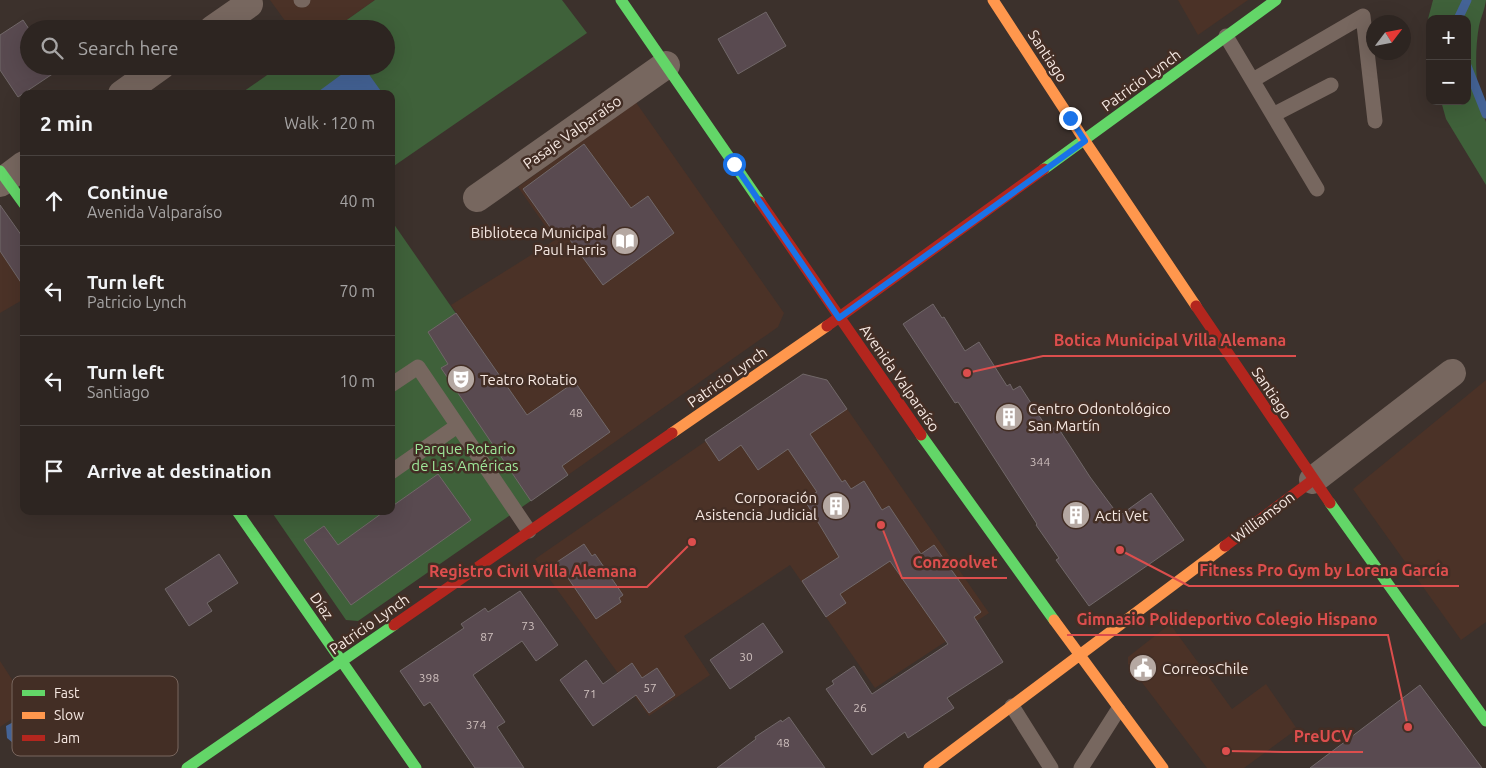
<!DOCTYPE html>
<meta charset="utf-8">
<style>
body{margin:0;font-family:Ubuntu,sans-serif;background:#39312e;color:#f1f3f6}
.controls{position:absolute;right:15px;top:15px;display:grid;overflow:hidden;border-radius:10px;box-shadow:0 5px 20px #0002}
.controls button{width:45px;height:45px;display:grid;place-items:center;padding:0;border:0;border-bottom:1px solid #48423f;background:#2d2521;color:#f1f3f6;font:25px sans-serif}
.compass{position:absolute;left:1366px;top:15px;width:45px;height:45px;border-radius:50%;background:#2d2521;box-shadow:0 5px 20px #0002;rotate:58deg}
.stop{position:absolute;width:15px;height:15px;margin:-11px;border:4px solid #1a73e8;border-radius:50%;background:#fff}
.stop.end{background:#1a73e8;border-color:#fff;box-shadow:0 1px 5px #0008}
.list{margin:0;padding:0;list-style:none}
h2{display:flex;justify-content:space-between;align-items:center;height:65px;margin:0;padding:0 20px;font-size:21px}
h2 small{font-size:16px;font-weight:400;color:#a7a5a5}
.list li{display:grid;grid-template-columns:32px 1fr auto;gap:15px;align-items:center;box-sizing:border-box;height:90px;padding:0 20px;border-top:1px solid #48423f}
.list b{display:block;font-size:19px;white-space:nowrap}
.list p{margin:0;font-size:16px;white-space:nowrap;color:#a7a5a5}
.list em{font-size:16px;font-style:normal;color:#a7a5a5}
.icon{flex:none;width:28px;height:28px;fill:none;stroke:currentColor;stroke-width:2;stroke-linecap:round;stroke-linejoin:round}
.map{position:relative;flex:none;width:1486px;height:768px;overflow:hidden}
.search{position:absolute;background:#2d2521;box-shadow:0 5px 20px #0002;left:20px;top:20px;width:375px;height:55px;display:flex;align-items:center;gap:12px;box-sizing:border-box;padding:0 18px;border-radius:28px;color:#a7a5a5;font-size:19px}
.panel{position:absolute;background:#2d2521;box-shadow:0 5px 20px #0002;left:20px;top:90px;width:375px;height:425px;border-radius:10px}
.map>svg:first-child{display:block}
.built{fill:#4b3227}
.green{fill:#3f613a}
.water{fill:#446396}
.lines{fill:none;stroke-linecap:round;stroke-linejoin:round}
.stream{stroke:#446396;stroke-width:9}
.building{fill:#594a50;stroke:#716869}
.lane{stroke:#77675f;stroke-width:15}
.street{stroke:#77675f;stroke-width:28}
.fast{stroke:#63d668;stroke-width:11}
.slow{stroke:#ff974d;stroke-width:11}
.jam{stroke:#b3261e;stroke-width:11}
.route{stroke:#1a73e8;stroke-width:6}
.labels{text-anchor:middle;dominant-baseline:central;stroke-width:5;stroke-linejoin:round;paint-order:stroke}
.number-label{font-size:12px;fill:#cfc0be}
.street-label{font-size:15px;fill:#f6e8e2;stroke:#432e25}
.poi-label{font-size:15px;fill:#f6e8e2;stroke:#432e25;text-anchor:start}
.park-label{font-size:15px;fill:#9fe89a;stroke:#432e25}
.key{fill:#432e25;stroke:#79665e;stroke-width:1}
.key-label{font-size:14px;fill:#f6e8e2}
.leader{fill:none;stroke:#dc4e4d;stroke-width:2}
.callout-dot{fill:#dc4e4d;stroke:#432e25;stroke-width:2}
.callout-label{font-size:16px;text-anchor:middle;font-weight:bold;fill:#dc4e4d;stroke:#432e25;stroke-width:5;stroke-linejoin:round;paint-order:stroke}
</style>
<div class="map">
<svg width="1486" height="768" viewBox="0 0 1486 768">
<rect width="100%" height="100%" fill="#3c312c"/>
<path class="built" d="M270,0H375L334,29H291Z
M1178,0H1248L1198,35Z
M635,101L784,313L778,327L568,475L451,305L555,240L518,187Z
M0,223L24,239V299L0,313Z
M803,374L827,380L989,613L875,688L790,565L684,636L710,675L649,716L535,559Z
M1486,380V622L1461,640L1353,489Z
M1170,624L1232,709L1266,684L1297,729L1244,768H1207L1128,664V657Z
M0,661L30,707L0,727Z"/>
<path class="green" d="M375,0H562L587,33L391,168V94H240L280,66H386V29H334Z
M1433,0H1486C1485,9 1481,17 1479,26C1474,53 1475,97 1486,122V185L1446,119L1441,101H1467V19H1430V66L1428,19Z
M391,220L568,475L358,621L346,620L271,511H391Z"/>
<path class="water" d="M353,66H363L383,94H315Z
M19,719H33L43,725L42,733L36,736L28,730L22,732L21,740L13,743L7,738L6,726Z"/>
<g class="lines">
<path class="stream" d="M1458,19L1467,0
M1467,66L1486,114"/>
</g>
<path class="building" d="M766,12L786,46L738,74L718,39Z
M23,20L29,29V66H54L57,71L18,97L0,70V35Z
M584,144L631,208L648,196L674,233L603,285L562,229L555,234L523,189Z
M0,205L24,239V287L0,251Z
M933,304L942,318L944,317L965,351L979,342L1007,386L1010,384L1013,390L1020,386L1049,431L1057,426L1090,477L1119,516L1151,493L1184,540L1089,606L1056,560L1059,558L1036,525L1037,524L958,402L955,403L903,324Z
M456,313L527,415L575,382L610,432L562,466L568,475L531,501L441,368L448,364L428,332Z
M803,374L827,380L847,409L810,434L842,482L845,480L851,489L864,481L882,510L889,506L921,554L934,545L981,612L974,617L1003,662L947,698L954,708L908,738L905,732L872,755L826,689L834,684L832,681L854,666L872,694L948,644L890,561L840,594L846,603L826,617L802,581L839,557L804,499L817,492L788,449L758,470L741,445L719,461L705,440Z
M438,474L471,520L351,605L304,540L324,526L338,545L385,511H391V507Z
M584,544L592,556L595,554L623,595L619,598L621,602L596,619L557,562Z
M219,554L238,583L207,603L212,611L189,626L165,589Z
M520,591L558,645L536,661L522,641L473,675L505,722L497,727L524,768H475L430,702L424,706L400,671L464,628L461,624L485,608L488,612Z
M763,623L783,652L730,689L710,660Z
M586,660L603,684L632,663L642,678L657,668L675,695L649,713L636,695L593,726L560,680Z
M1420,685L1482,768H1310Z
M789,717L825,768H717L756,739L755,737L781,720L782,722Z"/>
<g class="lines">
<path class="lane" d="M301,0H303
M1226,36L1317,189
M1253,80L1363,16L1375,121
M1273,115L1331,85
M391,385L418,367L529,531
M391,472L457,426
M1012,706L1051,768
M1081,768L1118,710"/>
<path class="street" d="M213,29L249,4
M122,94L161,66
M0,183L24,165
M477,198L666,65
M1313,480L1452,373"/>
<path class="fast" d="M621,0L760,202
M1044,169L1276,0
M0,171L24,204
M921,435L1054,620
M1330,503L1486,721
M237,511L416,768
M187,768L394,625"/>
<path class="slow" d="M993,0L1085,141L1196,306
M672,433L827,326
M1054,620L1163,768
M929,768L1225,546"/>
<path class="jam" d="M760,202L921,435
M1196,306L1330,503
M827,326L1044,169
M1225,546L1313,480
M394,625L672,433"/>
</g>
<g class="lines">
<path class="route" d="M734,164L839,318L1085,141L1070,118"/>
</g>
<defs>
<symbol id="library-disc" viewBox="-11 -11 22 22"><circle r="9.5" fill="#b5a8a2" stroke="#432e25"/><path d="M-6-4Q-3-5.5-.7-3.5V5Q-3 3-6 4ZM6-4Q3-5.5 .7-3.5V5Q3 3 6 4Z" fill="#fff"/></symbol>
<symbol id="theatre-disc" viewBox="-11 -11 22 22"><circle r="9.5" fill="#b5a8a2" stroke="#432e25"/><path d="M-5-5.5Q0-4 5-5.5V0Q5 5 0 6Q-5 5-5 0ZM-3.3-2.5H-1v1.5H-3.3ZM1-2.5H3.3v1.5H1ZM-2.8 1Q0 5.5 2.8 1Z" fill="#fff"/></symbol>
<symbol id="building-disc" viewBox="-11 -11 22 22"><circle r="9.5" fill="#b5a8a2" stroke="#432e25"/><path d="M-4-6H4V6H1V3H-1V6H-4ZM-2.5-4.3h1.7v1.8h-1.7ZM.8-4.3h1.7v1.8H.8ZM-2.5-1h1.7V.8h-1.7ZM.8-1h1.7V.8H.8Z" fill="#fff"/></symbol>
<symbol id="civic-disc" viewBox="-11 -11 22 22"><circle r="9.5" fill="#b5a8a2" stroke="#432e25"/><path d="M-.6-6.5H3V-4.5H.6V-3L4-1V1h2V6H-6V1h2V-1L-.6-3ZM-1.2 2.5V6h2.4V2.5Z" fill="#fff"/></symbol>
</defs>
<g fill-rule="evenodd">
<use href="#library-disc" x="609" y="225" width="32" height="32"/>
<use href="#theatre-disc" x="445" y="363" width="32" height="32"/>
<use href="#building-disc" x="993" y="401" width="32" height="32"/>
<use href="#building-disc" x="820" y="490" width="32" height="32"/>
<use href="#building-disc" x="1060" y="499" width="32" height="32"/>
<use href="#civic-disc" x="1127" y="652" width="32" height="32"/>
</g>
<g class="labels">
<g class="number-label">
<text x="576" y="412">48</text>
<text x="1040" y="461">344</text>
<text x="528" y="625">73</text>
<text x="487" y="636">87</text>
<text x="746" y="656">30</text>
<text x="429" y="677">398</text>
<text x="650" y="687">57</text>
<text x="590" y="693">71</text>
<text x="860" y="707">26</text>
<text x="476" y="724">374</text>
<text x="783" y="742">48</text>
</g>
<g class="street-label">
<text transform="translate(1048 56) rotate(57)">Santiago</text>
<text transform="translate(1141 80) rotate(-36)">Patricio Lynch</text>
<text transform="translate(572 132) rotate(-35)">Pasaje Valparaíso</text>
<text transform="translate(727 377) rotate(-35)">Patricio Lynch</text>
<text transform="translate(900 378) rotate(55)">Avenida Valparaíso</text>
<text transform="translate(1272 393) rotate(56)">Santiago</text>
<text transform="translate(1263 517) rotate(-37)">Williamson</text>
<text transform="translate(322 606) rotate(55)">Díaz</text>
<text transform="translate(369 624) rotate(-35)">Patricio Lynch</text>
</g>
<g class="poi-label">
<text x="606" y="232" text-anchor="end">Biblioteca Municipal<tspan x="606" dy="17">Paul Harris</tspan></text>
<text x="480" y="379">Teatro Rotatio</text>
<text x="1028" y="408">Centro Odontológico<tspan x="1028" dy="17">San Martín</tspan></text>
<text x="817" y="497" text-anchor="end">Corporación<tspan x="817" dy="17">Asistencia Judicial</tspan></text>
<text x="1095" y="515">Acti Vet</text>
<text x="1162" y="668">CorreosChile</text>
</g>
<g class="park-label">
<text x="465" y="448">Parque Rotario<tspan x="465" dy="17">de Las Américas</tspan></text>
</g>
</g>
<rect x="12" y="676" width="166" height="80" rx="8" class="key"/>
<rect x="22" y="690" width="23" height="6" fill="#63d668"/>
<rect x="22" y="712" width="23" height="7" fill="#ff974d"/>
<rect x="22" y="735" width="23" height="6" fill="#b3261e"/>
<g class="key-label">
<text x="54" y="698">Fast</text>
<text x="54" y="720">Slow</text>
<text x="54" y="743">Jam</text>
</g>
<path class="leader" d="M967 373L1043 356H1296M881 525L902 578H1007M1120 550L1189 586H1459M692 542L647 587H419M1408 727L1388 635H1067M1226 751L1284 752H1363"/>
<g class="callout-dot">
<circle cx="967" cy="373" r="5"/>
<circle cx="881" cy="525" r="5"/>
<circle cx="1120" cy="550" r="5"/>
<circle cx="692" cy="542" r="5"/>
<circle cx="1408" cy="727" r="5"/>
<circle cx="1226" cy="751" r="5"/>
</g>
<g class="callout-label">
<text x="1170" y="346">Botica Municipal Villa Alemana</text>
<text x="955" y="568">Conzoolvet</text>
<text x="1324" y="576">Fitness Pro Gym by Lorena García</text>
<text x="533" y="577">Registro Civil Villa Alemana</text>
<text x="1227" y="625">Gimnasio Polideportivo Colegio Hispano</text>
<text x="1323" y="742">PreUCV</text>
</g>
</svg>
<div class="controls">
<button>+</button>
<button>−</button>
</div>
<svg class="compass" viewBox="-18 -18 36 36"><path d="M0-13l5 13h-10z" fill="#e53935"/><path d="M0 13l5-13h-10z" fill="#a7a5a5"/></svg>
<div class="stop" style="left:734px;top:164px"></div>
<div class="stop end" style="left:1070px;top:118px"></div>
<div class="search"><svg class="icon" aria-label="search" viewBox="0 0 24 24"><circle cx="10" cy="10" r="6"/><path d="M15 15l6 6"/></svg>Search here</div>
<section class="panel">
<h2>2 min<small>Walk · 120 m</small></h2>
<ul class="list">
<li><svg class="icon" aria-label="ahead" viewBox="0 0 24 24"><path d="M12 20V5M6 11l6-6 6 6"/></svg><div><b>Continue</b><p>Avenida Valparaíso</p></div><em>40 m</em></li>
<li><svg class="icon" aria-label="left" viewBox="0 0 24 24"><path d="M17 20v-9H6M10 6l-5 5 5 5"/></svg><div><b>Turn left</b><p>Patricio Lynch</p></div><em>70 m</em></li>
<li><svg class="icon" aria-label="left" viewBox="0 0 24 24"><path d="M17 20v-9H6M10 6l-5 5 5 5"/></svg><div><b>Turn left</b><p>Santiago</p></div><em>10 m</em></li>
<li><svg class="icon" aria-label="arrive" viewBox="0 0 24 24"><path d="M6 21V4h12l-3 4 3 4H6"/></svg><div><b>Arrive at destination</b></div></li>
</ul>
</section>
</div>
